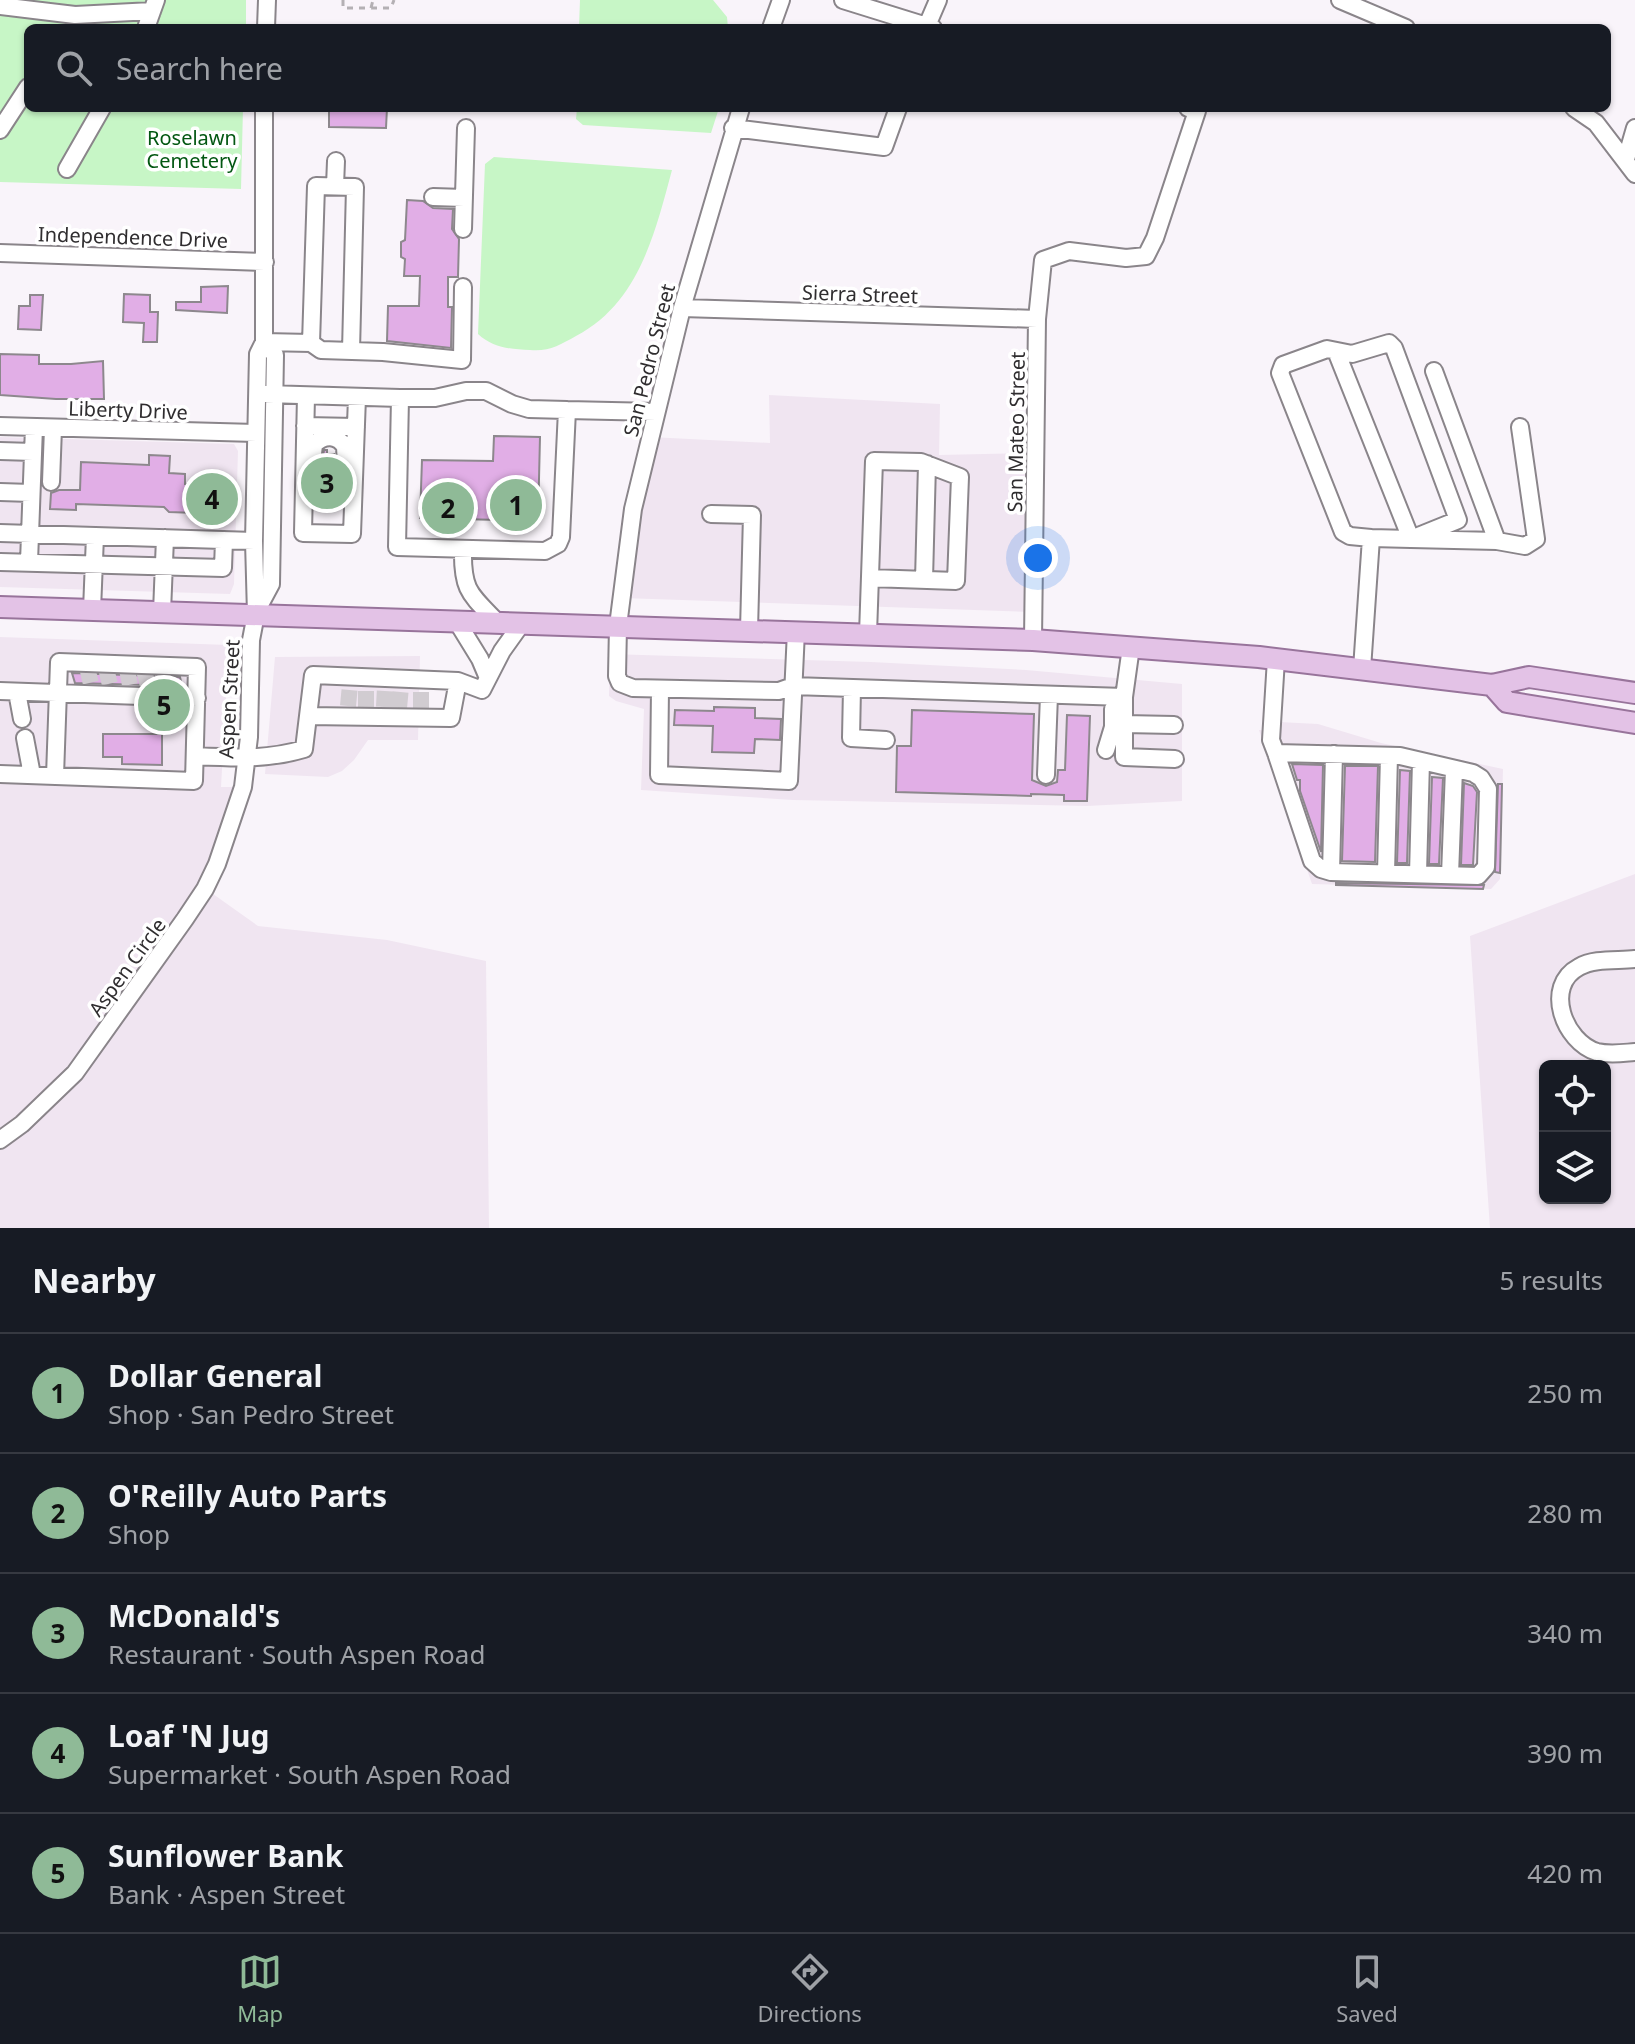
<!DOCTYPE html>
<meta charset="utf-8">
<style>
body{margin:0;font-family:"Noto Sans",sans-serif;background:#20242c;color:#f1f3f6}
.controls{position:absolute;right:24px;bottom:24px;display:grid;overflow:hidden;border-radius:12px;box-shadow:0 2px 6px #0004}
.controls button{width:72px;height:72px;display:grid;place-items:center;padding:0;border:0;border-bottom:2px solid #363941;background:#171b24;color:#f1f3f6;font:40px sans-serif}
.you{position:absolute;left:1038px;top:558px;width:28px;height:28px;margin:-20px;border:6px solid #fff;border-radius:50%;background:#1a73e8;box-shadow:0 0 0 12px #1a73e833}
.badge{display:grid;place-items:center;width:52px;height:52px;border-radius:50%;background:#8fba97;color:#111;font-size:26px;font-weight:700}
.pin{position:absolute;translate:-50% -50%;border:4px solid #fff;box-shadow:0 2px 8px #0006}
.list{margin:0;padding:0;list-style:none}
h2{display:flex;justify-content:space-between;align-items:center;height:104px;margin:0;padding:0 32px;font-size:34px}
h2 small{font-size:26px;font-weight:400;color:#9ea1a6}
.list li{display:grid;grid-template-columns:52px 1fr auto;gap:24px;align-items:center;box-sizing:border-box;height:120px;padding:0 32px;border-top:2px solid #363941}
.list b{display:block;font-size:30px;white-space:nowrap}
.list p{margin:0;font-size:26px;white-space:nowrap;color:#9ea1a6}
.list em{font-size:26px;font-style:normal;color:#9ea1a6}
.icon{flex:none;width:44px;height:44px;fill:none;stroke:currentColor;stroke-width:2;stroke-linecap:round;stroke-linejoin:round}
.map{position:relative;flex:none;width:1635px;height:1228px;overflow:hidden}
.search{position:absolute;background:#171b24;box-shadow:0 2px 6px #0004;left:24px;right:24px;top:24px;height:88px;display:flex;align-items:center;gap:20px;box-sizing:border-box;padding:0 28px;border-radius:12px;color:#9ea1a6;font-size:30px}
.sheet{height:704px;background:#171b24}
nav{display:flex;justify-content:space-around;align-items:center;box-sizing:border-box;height:112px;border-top:2px solid #363941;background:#171b24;font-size:22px;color:#9ea1a6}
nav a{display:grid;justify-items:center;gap:4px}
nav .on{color:#8fba97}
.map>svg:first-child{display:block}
.built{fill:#f0e5f1;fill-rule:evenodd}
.green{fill:#c7f6c6}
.building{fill:#e1aee6;stroke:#8d888d;stroke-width:2}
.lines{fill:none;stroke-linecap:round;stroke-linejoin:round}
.minor-tunnel{stroke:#d1ccd1;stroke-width:16;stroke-dasharray:16 8;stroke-linecap:butt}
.minor-casing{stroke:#8a858a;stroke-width:20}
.major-casing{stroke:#98749b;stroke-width:24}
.path{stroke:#b4b0b4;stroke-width:3;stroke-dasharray:6 6;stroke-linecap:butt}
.minor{stroke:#fff;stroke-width:16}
.major{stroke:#e3c2e6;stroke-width:20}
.labels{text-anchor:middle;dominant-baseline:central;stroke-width:7;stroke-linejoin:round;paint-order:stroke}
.park-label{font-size:20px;fill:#035712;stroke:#fff}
.street-label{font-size:20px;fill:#2f2d2f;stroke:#fff}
</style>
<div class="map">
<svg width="1635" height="1228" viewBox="0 0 1635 1228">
<rect width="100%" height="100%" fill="#f9f4fa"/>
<path class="built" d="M769,395L940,404L939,455L1035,453L1034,612L622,598L650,437L770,443Z
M0,437L234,444L238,451L234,584L230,594L0,587Z
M0,637L229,645L221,787H243L206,889L258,926L387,940L486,961L489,1228H0Z
M610,654L871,662L1026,670L1182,684V801L1087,806L793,800L641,790L644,709L616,701L609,696Z
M420,656L418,740H368L354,760L342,771L328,777L265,774L275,657Z
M1279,722L1318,724L1381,743L1503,769L1500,879L1491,889L1312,884L1259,730L1279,731Z
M1635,874V1228H1490L1470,936ZM1545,1066H1605V1198H1545Z"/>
<path class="green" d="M0,0H246V28H28V108H243L241,189L0,182Z
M580,0H713L727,17L728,28H579Z
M577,108H719L711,133L583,125L576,119Z
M494,157L672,170C655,233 639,303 576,336C560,345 548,352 530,350C510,349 493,348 478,334L485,164Z"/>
<path class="building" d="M329,108H387L386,128L329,127Z
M407,200L423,201L433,208L453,209L452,229L459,239L458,277H448V307H452L451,348L387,341L388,306H419L420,276H404L405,259L401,257V242L405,240Z
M228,286L227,313L176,310V302H201V287Z
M124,294L150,295V312H158L157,342H143L144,323L123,322Z
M30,295H43L41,330L18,329L19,306H30Z
M0,354L39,355V364H71L103,361L104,399H56L0,395Z
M494,436L540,437L538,521L420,518L422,460L493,461Z
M324,450H327V454H334L335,465L340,473L338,506L316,505L315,472L321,468Z
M149,455L170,456L169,473L185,474V484L224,485L223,514L169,512L164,507L76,504V510L50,509L51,493L59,490H80L81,462L149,465Z
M72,673L180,677L182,686L75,683Z
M714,707L755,708V718L781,719L780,740L755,739L754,753L712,752L713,726L674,725L675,710L714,711Z
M912,710L1034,714L1032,780L1046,786L1057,782L1058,770H1065L1067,715L1090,716L1087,801H1064V795L1031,794V796L896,792L897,746H911Z
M103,734H162V765L122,764V757H103Z
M1292,764L1323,765L1321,852L1300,791V780H1297Z
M1345,766H1378L1375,862L1342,861Z
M1400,770L1410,771L1407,863H1397Z
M1432,777L1443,778L1439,864H1429Z
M1464,783L1473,786L1477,792L1473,865H1461Z
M1498,784H1502L1500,873L1495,872Z
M1336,883L1484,885L1483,889L1336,885Z"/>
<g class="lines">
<path class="minor-tunnel" d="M87,667L91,684
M106,668L110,685
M127,669L130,685
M144,670L148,686
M162,671L167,687
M348,706L350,685
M366,707V687
M384,707L385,687
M399,708L401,687
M421,708V688"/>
<defs>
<path id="minor" d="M843,0L933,28
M1340,0L1406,28
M0,6L75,15L152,11
M146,28L156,0
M266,28L267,0
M771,28L781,0
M926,28L938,0
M741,108L682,308L633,509L618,626L617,676L620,683L633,688L779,691L793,686L1124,697L1131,647
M1574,108L1596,123L1635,174
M733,128L884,147L898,108
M0,130L28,87
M1626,159L1635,128
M67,169L102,108
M335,186L336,161
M433,197L464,198
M463,229L466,128
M0,253L265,262
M682,308L1037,319
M264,342L311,343
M351,351L355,187L316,186L311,343L321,350L383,352L462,360L463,287
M1336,351L1411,539L1497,541L1434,371
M266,394L400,398
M306,396L303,533L352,534L357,397
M567,410L529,409L512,404L486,391H466L435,398H400L397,547L545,551L558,544L561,537L567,410L656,412
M0,426L256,433
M305,426L356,427
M0,451L33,452
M312,462L314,445C324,434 338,435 345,447L346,464
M51,482L53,428
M0,492L31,493
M711,514L752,515L749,630
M0,533L254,541
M1497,541L1525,546L1536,539L1520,427
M463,549C462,591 470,594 498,623
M0,562L223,568L224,540
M29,562L34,427
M924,580L927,464
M92,610L95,536
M162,612L165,538
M256,612L271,584L275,355L264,342
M456,620L480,659L488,678
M868,634L874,461L921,462L960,477L956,581L870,578
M1033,640L1037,319L1043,260L1069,251L1126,258L1146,256L1155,238L1197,111L1188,108
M1362,669L1371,538L1350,536L1343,532L1280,373L1283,365L1327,349L1352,354L1389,343L1394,348L1458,520L1411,539L1371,538
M852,688L851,738L886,740
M660,689L659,775L789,781L796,631
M0,691L197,698
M17,692L22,719
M1124,697V757L1175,759
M308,716L451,718L458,681
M1124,724L1174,725
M25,738L32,775
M1106,750L1113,727V709
M1276,753L1400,756L1473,773L1481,778L1488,789L1486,867L1478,876L1331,872L1321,869L1312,861L1276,753L1271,740L1276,659
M195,756C232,758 267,760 304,749L313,675L458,681L482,690L502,651L522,623
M0,774L194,781L197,667L59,662L55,776
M1046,775L1049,695
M1331,872L1334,754
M1386,873L1389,756
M1418,874L1421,761
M1450,875L1454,769
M1635,959C1618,961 1594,958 1579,967C1543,986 1564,1042 1597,1052C1610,1055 1622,1053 1635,1052
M0,1140L22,1124L75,1073L185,919L205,889L217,864L243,787L249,737L251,640L256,614L254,541L258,354L264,342V108"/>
<path id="major" d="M0,607L1033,640L1259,657L1492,685L1529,677L1635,693
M1492,685L1507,702L1635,723"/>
</defs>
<use href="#minor" class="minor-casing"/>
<use href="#major" class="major-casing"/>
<path class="path" d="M343,0V8H371L373,0
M371,8H391L394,0"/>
<use href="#minor" class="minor"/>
<use href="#major" class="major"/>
</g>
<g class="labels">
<g class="park-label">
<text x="192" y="137">Roselawn<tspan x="192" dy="23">Cemetery</tspan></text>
</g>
<g class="street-label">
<text transform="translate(133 237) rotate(2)">Independence Drive</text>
<text transform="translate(860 294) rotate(2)">Sierra Street</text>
<text transform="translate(649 360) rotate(-76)">San Pedro Street</text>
<text transform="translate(128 410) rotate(2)">Liberty Drive</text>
<text transform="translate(1016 432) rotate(-89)">San Mateo Street</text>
<text transform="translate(229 699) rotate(-87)">Aspen Street</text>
<text transform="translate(127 967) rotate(-54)">Aspen Circle</text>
</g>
</g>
</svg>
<div class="controls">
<button><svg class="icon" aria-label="locate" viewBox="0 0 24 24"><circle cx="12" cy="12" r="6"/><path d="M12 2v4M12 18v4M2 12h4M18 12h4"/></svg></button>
<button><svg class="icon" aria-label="layers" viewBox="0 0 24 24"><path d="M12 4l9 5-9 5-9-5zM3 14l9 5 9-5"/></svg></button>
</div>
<div class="you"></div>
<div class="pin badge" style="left:516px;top:505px">1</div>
<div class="pin badge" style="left:448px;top:508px">2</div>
<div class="pin badge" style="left:327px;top:483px">3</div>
<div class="pin badge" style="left:212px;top:499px">4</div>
<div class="pin badge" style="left:164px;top:705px">5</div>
<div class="search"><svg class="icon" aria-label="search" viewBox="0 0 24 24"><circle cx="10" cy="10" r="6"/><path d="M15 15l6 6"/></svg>Search here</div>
</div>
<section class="sheet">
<h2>Nearby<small>5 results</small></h2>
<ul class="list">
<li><span class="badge">1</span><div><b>Dollar General</b><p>Shop · San Pedro Street</p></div><em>250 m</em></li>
<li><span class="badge">2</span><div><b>O'Reilly Auto Parts</b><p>Shop</p></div><em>280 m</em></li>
<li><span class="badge">3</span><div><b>McDonald's</b><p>Restaurant · South Aspen Road</p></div><em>340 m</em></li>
<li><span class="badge">4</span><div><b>Loaf 'N Jug</b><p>Supermarket · South Aspen Road</p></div><em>390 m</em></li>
<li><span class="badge">5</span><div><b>Sunflower Bank</b><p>Bank · Aspen Street</p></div><em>420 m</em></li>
</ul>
</section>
<nav>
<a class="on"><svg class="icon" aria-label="map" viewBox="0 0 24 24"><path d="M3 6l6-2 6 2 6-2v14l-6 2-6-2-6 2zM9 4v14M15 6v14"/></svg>Map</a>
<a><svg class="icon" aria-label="directions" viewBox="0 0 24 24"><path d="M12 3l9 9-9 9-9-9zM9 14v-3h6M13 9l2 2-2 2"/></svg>Directions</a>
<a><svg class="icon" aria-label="saved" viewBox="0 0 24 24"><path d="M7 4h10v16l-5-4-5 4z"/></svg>Saved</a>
</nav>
